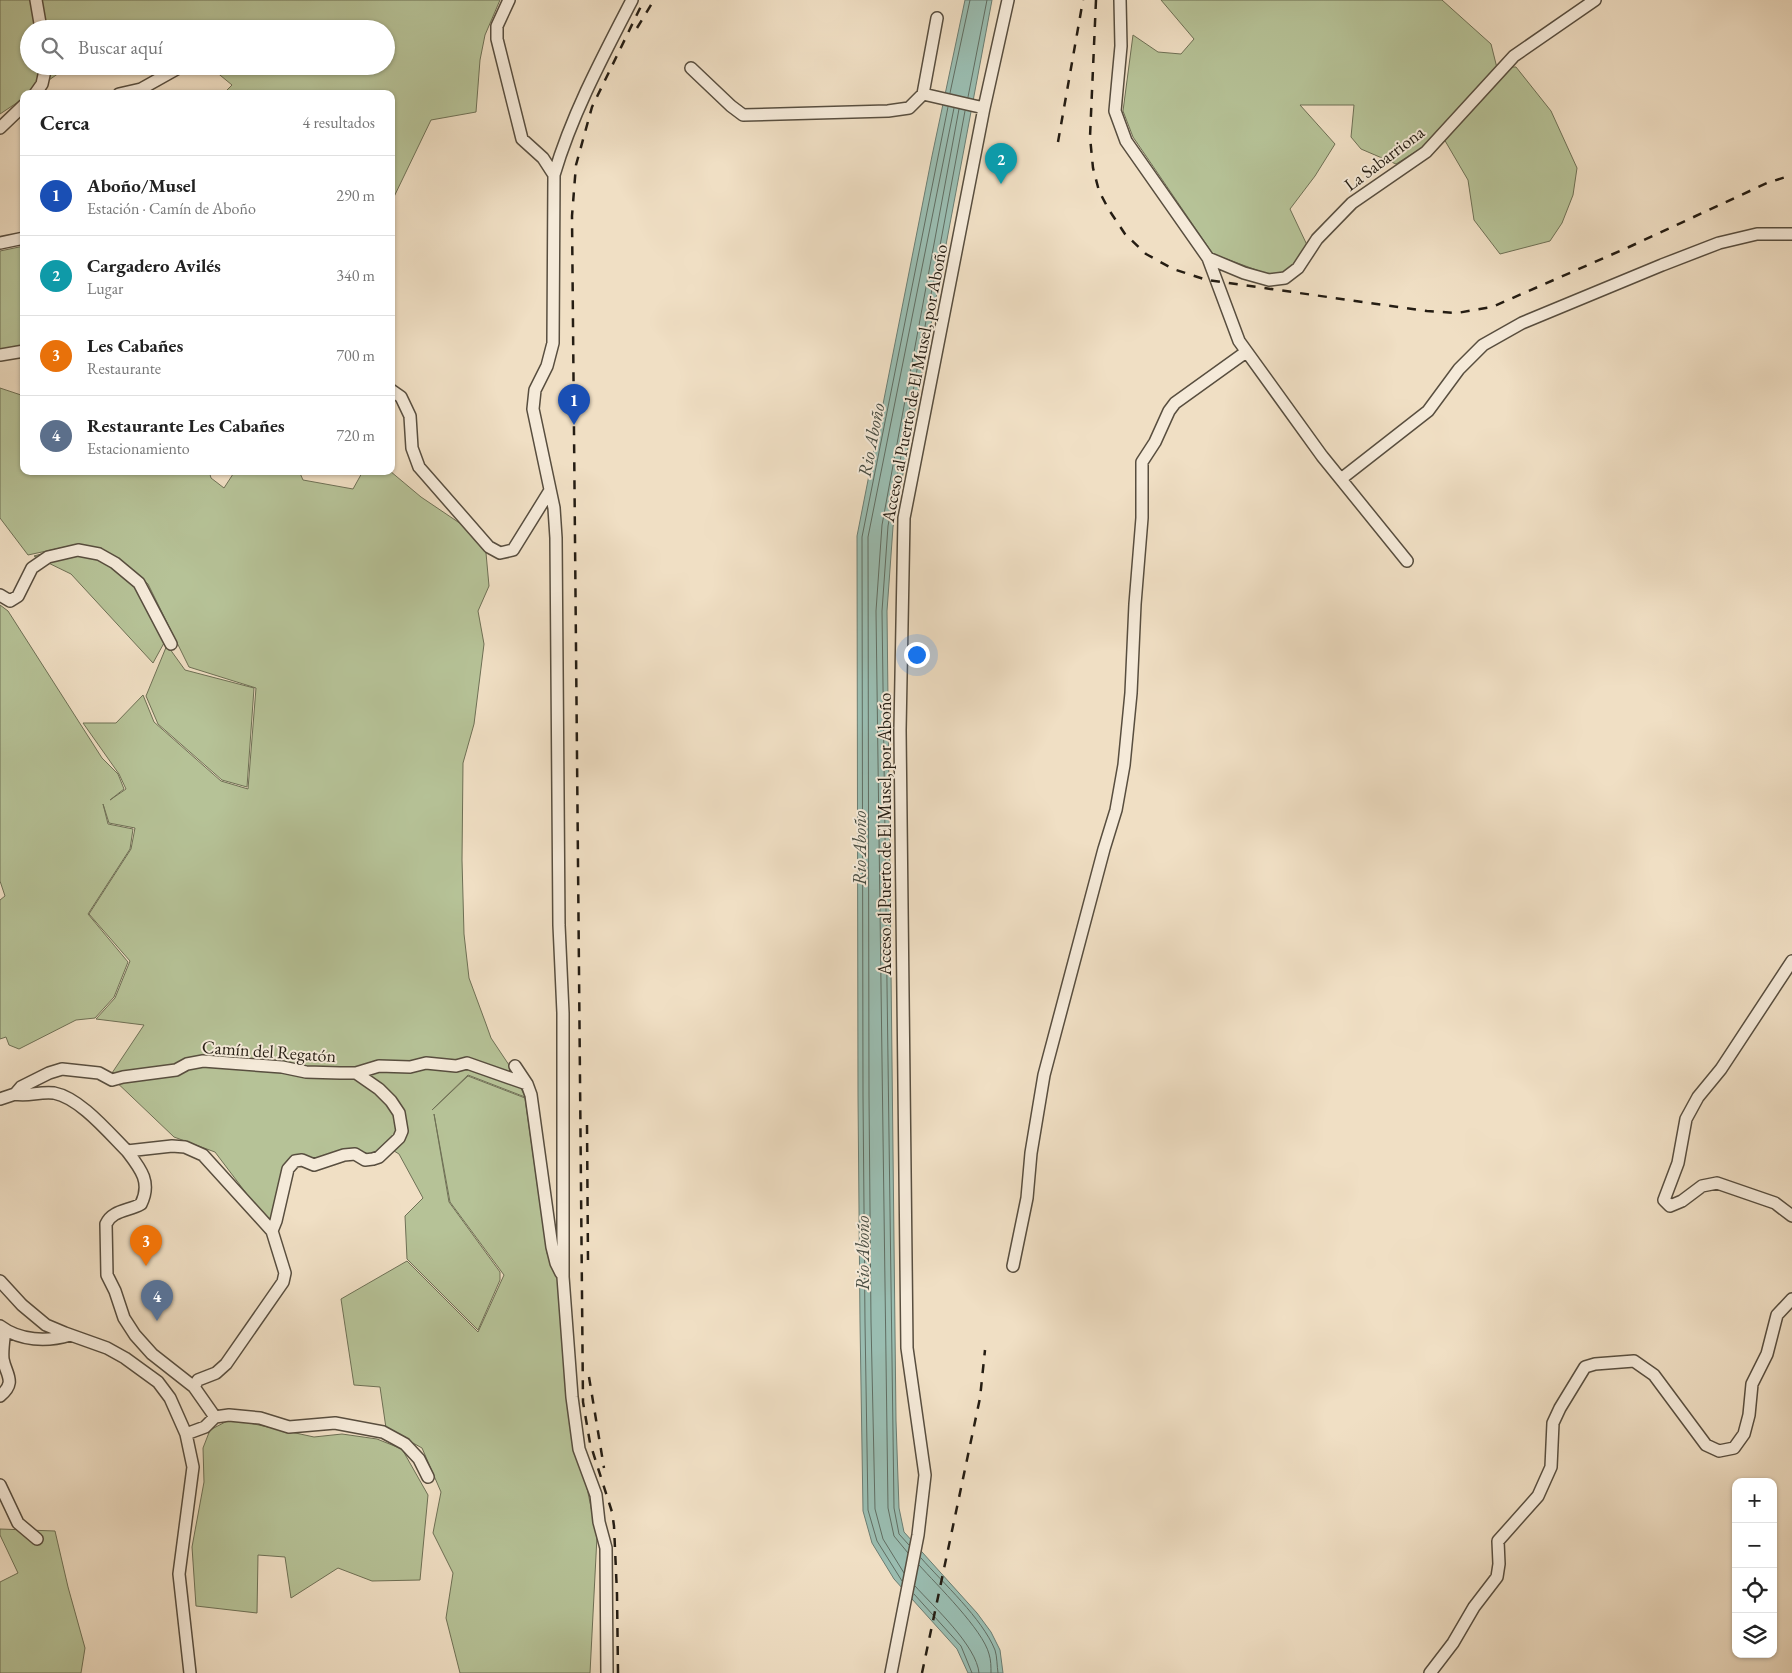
<!DOCTYPE html>
<html lang="es">
<meta charset="utf-8">
<style>
body{margin:0;font-family:"EB Garamond",serif;background:#f2f2f2;color:#222}
.controls{position:absolute;right:15px;bottom:15px;display:grid;overflow:hidden;border-radius:10px;box-shadow:0 1px 4px #0004}
.controls button{width:45px;height:45px;display:grid;place-items:center;padding:0;border:0;border-bottom:1px solid #e0e0e0;background:#fff;color:#222;font:25px sans-serif}
.you{position:absolute;left:916px;top:654px;width:18px;height:18px;margin:-12px;border:4px solid #fff;border-radius:50%;background:#1a73e8;box-shadow:0 0 0 8px #1a73e833}
.badge{display:grid;place-items:center;width:32px;height:32px;border-radius:50%;background:#8f2418;color:#fff;font-size:16px;font-weight:700}
.pin{position:absolute;translate:-50% -41px;filter:drop-shadow(0 1px 2px #0008)}
.pin::after{content:'';position:absolute;top:26px;width:18px;height:15px;background:inherit;clip-path:polygon(0 0,100% 0,50% 100%)}
.list{margin:0;padding:0;list-style:none}
h2{display:flex;justify-content:space-between;align-items:center;height:65px;margin:0;padding:0 20px;font-size:21px}
h2 small{font-size:16px;font-weight:400;color:#767676}
.list li{display:grid;grid-template-columns:32px 1fr auto;gap:15px;align-items:center;box-sizing:border-box;height:80px;padding:0 20px;border-top:1px solid #e0e0e0}
.list b{display:block;font-size:19px;white-space:nowrap}
.list p{margin:0;font-size:16px;white-space:nowrap;color:#767676}
.list em{font-size:16px;font-style:normal;color:#767676}
.icon{flex:none;width:28px;height:28px;fill:none;stroke:currentColor;stroke-width:2;stroke-linecap:round;stroke-linejoin:round}
.map{position:relative;flex:none;width:1792px;height:1673px;overflow:hidden}
.search{position:absolute;background:#fff;box-shadow:0 1px 4px #0004;left:20px;top:20px;width:375px;height:55px;display:flex;align-items:center;gap:12px;box-sizing:border-box;padding:0 18px;border-radius:28px;color:#767676;font-size:19px}
.panel{position:absolute;background:#fff;box-shadow:0 1px 4px #0004;left:20px;top:90px;width:375px;height:385px;border-radius:10px}
.map>svg:first-child{display:block}
.green{fill:#b6c297;stroke:#6e7055}
.water{fill:#9abdb1;stroke:#6b7d72}
.lines{fill:none;stroke-linecap:round;stroke-linejoin:round}
.shore{stroke:#606d62;stroke-width:1}
.minor-casing{stroke:#584e3f;stroke-width:14}
.minor{stroke:#f5ead9;stroke-width:11}
.rail{stroke:#251d13;stroke-width:2.5;stroke-dasharray:9 9;stroke-linecap:butt}
.labels{text-anchor:middle;dominant-baseline:central;stroke-width:4;stroke-linejoin:round;paint-order:stroke}
.street-label{font-size:18px;fill:#251d13;stroke:#f5ead9}
.water-label{font-size:19px;font-style:italic;fill:#484d42;stroke:#f5ead9}
</style>
<div class="map">
<svg width="1792" height="1673" viewBox="0 0 1792 1673">
<rect width="100%" height="100%" fill="#f0dfc4"/>
<filter id="stains"><feTurbulence type="fractalNoise" baseFrequency=".004" numOctaves="4"/><feColorMatrix values="0 0 0 0 .2 0 0 0 0 .09 0 0 0 0 .02 0 0 0 .5 -.17"/></filter>
<radialGradient id="worn" r=".72"><stop offset=".6" stop-color="#630" stop-opacity="0"/><stop offset="1" stop-color="#630" stop-opacity=".3"/></radialGradient>
<path class="green" d="M0,0H39L46,29H29V66H56L59,73L29,94H24V98L0,114Z
M40,0H500L485,35L480,60L476,112L431,120L391,203V94H223L232,85L209,66H386V29H163L158,25L149,29H47Z
M1161,0H1442L1491,44L1497,68L1423,147L1396,164L1361,149L1351,137L1354,105H1300L1335,144L1315,176L1290,209L1307,245L1295,265L1282,275H1270L1213,254L1133,137L1123,111L1133,35L1158,52L1181,54L1194,39Z
M1510,67H1516L1551,111L1577,168L1573,195L1562,223L1550,241L1500,254L1474,220L1468,180L1444,139Z
M24,246V346L0,351V251Z
M0,388L24,396V471H209L211,478L224,488L235,471H299L303,480L353,489L363,471H390L421,497L461,524L486,553L489,586L478,611L484,644L474,724L463,763L462,860L464,934L469,978L486,1024L491,1038L513,1071L525,1097L468,1075L432,1110L468,1076L525,1098L547,1253L559,1281L572,1416L597,1536L590,1673H460L446,1618L453,1573L433,1533L441,1492L422,1448L386,1428L380,1387L354,1385L341,1299L407,1261L478,1332L504,1275L450,1202L434,1114L449,1202L500,1272V1280L478,1330L407,1259L405,1216L423,1198L399,1154L386,1146L368,1157L314,1163L298,1157L272,1221L268,1222L215,1152L174,1137L110,1076L144,1025L96,1019L115,998L130,961L89,914L131,849L135,828L109,823L103,804L108,824L133,829L130,849L88,914L128,962L114,997L95,1018L76,1020L19,1049L9,1045L6,1037L0,1039V900L5,896L0,881V605L8,611L102,758L118,774L124,789L110,800L126,789L119,774L83,723H116L143,695L154,722L221,781L248,789L256,688L189,667L148,584L112,555L79,544L28,555L0,518Z
M45,553L112,556L147,585L156,603L164,643L153,663L71,574L34,556Z
M167,645L185,670L254,688L247,787L222,780L158,724L146,696Z
M231,1419L314,1437L342,1434L377,1439L402,1449L428,1495L420,1580L372,1581L338,1568L291,1598L285,1557L258,1555L257,1613L196,1606L192,1547L204,1482L203,1448L210,1430Z
M0,1529L55,1531L68,1587L85,1648L81,1673H0V1582L18,1573L0,1535Z"/>
<path class="water" d="M965,0H992L893,527L887,611L896,1421L899,1508L904,1532L977,1613L991,1632L1000,1650L1003,1673H968L957,1649L894,1579L872,1543L863,1511L860,1322L858,1096L857,536L932,156Z"/>
<g class="lines">
<path class="shore" d="M950,93L970,0
M968,97L987,0
M909,1545L899,1534L894,1508L882,611L888,526L965,111
M908,1553L894,1536L888,1508L876,611L882,525L959,109
M921,1558C943,1583 982,1618 995,1650C997,1656 997,1666 998,1673
M919,1565C937,1585 983,1630 989,1654C991,1660 991,1667 991,1673
M904,1573L883,1539L875,1509L871,1322L869,1096L868,537L954,108
M902,1581L877,1541L868,1510L865,1322L863,1096L862,537L948,107
M915,1586C933,1606 977,1646 979,1673
M914,1594L961,1646L972,1673"/>
<defs>
<path id="minor" d="M36,0L41,29
M509,0L497,26V39L522,139L543,158L554,175
M1120,0L1121,46L1115,111L1126,141L1208,258L1239,341L1322,456L1407,561
M691,68L731,106L743,115L888,111L909,108L923,94L937,18
M35,94L42,84L46,66
M119,94L141,89L182,66
M923,94L984,108
M0,128L24,105
M0,243L24,238
M1208,258L1244,273L1269,280L1285,278L1298,268L1317,239L1352,203L1426,152L1514,56L1595,0
M0,355L24,351
M391,390L401,397L410,416L412,448L419,467L489,547L500,553L513,550L549,492
M1341,479L1428,411L1459,369L1483,345L1522,323L1662,265L1719,243L1757,234H1792
M0,595L10,601L18,596L32,568L48,557L78,550L99,554L115,563L139,583L171,644
M1792,961L1721,1069L1698,1097L1686,1119L1678,1163L1664,1200L1670,1206L1682,1201L1702,1186L1717,1183L1775,1203L1792,1216
M515,1066L527,1084L531,1095L552,1247L556,1263L561,1273
M15,1094L21,1087L49,1073L62,1069L99,1073L112,1080L123,1077L176,1070L187,1064L203,1061L282,1067L306,1072L340,1073H356L379,1066L410,1067L426,1063L456,1066L467,1063L527,1084
M15,1094C28,1097 40,1091 54,1093C80,1098 108,1132 127,1151L172,1146L185,1147L203,1155L272,1231
M0,1099L15,1094
M127,1151C140,1168 152,1182 141,1204C129,1211 112,1210 106,1224L107,1275L115,1291L124,1318L135,1335L152,1354L194,1387L215,1417
M1013,1266L1027,1198L1031,1153L1044,1075L1104,849L1116,810L1124,765L1131,693L1135,604L1142,518V462L1155,442L1169,411L1175,403L1246,352
M0,1281L22,1305L46,1325L65,1333L107,1348L125,1358L158,1382L170,1398L186,1434L193,1467L179,1574L190,1673
M0,1326C20,1341 47,1342 70,1335
M194,1387L198,1380L216,1373L226,1364L283,1282L285,1273L272,1231L276,1221L288,1169L295,1161L302,1160L314,1165L344,1155L355,1154L365,1160L373,1159L379,1157L399,1138L402,1131L399,1113L391,1101L379,1089L356,1073
M0,1396C17,1382 6,1375 3,1359C2,1350 4,1339 5,1330
M186,1434L205,1427L215,1417L229,1415L260,1418L289,1427L335,1423L383,1432L405,1444L419,1459L428,1477
M0,1485L18,1523L37,1539
M607,1673L606,1548L599,1522L596,1495L579,1449L572,1397L563,1277V1013L559,925L556,538L554,508L533,409L535,390L547,366L553,343L554,175C572,114 603,56 632,0
M891,1673L918,1535L925,1475L907,1348L900,730L904,518L984,108L1008,0
M1430,1673L1453,1643L1474,1607L1497,1577L1499,1564L1498,1541L1538,1496L1551,1467L1553,1423L1560,1408L1585,1367L1595,1364L1634,1361L1654,1375L1706,1445L1719,1451L1734,1448L1744,1434L1749,1415L1752,1384L1767,1354L1777,1315L1792,1299"/>
</defs>
<use href="#minor" class="minor-casing"/>
<use href="#minor" class="minor"/>
<path class="rail" d="M1096,0L1090,137L1093,168L1099,191L1109,210L1125,234L1146,254L1173,269L1207,280L1427,311L1457,313L1492,307L1629,247L1767,183L1792,175
M637,28L654,0
M1058,142L1083,0
M587,1125L588,1262
M589,1377L604,1468
M618,1673L617,1594L614,1526L612,1512L590,1443L583,1402L572,216L576,165L592,107L644,0
M922,1673L980,1398L985,1350"/>
</g>
<g class="labels">
<g class="street-label">
<text transform="translate(1384 158) rotate(-37)">La Sabarriona</text>
<text transform="translate(914 383) rotate(-79)">Acceso al Puerto de El Musel, por Aboño</text>
<text transform="translate(884 834) rotate(-90)">Acceso al Puerto de El Musel, por Aboño</text>
<text transform="translate(269 1051) rotate(4)">Camín del Regatón</text>
</g>
<g class="water-label">
<text transform="translate(871 440) rotate(-79)">Rio Aboño</text>
<text transform="translate(859 848) rotate(-90)">Rio Aboño</text>
<text transform="translate(862 1253) rotate(-90)">Rio Aboño</text>
</g>
</g>
<rect width="100%" height="100%" filter="url(#stains)"/>
<rect width="100%" height="100%" fill="url(#worn)"/>
</svg>
<div class="controls">
<button>+</button>
<button>−</button>
<button><svg class="icon" aria-label="locate" viewBox="0 0 24 24"><circle cx="12" cy="12" r="6"/><path d="M12 2v4M12 18v4M2 12h4M18 12h4"/></svg></button>
<button><svg class="icon" aria-label="layers" viewBox="0 0 24 24"><path d="M12 4l9 5-9 5-9-5zM3 14l9 5 9-5"/></svg></button>
</div>
<div class="you"></div>
<div class="pin badge" style="left:574px;top:425px;background:#1a4fb4">1</div>
<div class="pin badge" style="left:1001px;top:184px;background:#0f9aa8">2</div>
<div class="pin badge" style="left:146px;top:1266px;background:#e8710a">3</div>
<div class="pin badge" style="left:157px;top:1321px;background:#5c6f8a">4</div>
<div class="search"><svg class="icon" aria-label="search" viewBox="0 0 24 24"><circle cx="10" cy="10" r="6"/><path d="M15 15l6 6"/></svg>Buscar aquí</div>
<section class="panel">
<h2>Cerca<small>4 resultados</small></h2>
<ul class="list">
<li><span class="badge" style="background:#1a4fb4">1</span><div><b>Aboño/Musel</b><p>Estación · Camín de Aboño</p></div><em>290 m</em></li>
<li><span class="badge" style="background:#0f9aa8">2</span><div><b>Cargadero Avilés</b><p>Lugar</p></div><em>340 m</em></li>
<li><span class="badge" style="background:#e8710a">3</span><div><b>Les Cabañes</b><p>Restaurante</p></div><em>700 m</em></li>
<li><span class="badge" style="background:#5c6f8a">4</span><div><b>Restaurante Les Cabañes</b><p>Estacionamiento</p></div><em>720 m</em></li>
</ul>
</section>
</div>
